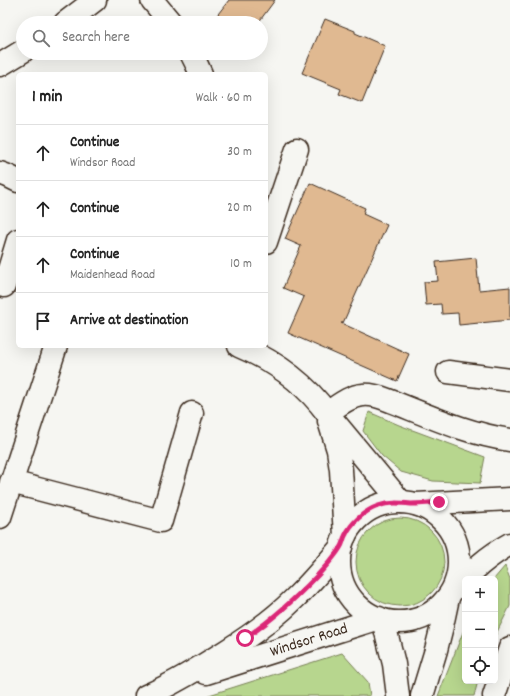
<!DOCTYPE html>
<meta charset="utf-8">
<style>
body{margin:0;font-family:Dekko,sans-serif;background:#f6f6f6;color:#222}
.controls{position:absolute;right:12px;bottom:12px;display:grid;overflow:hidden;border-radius:6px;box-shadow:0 4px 16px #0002}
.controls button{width:36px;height:36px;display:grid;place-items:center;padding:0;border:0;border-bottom:1px solid #e0e0e0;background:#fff;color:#222;font:20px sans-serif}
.stop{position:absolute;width:12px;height:12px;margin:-9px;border:3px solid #db2777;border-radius:50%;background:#fff}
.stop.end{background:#db2777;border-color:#fff;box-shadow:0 1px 4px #0008}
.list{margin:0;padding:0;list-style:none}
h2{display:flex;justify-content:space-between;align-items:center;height:52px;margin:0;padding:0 16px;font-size:17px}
h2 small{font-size:13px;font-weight:400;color:#767676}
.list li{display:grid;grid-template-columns:26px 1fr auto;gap:12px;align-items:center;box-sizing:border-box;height:56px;padding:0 16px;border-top:1px solid #e0e0e0}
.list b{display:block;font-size:15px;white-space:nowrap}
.list p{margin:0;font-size:13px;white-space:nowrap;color:#767676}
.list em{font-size:13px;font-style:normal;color:#767676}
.icon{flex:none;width:22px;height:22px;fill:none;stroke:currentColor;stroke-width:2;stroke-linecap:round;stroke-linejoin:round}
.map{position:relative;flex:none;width:510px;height:696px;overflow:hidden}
.search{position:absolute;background:#fff;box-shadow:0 4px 16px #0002;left:16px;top:16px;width:252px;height:44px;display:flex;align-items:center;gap:10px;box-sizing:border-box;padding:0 14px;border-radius:22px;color:#767676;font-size:15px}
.panel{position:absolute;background:#fff;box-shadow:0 4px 16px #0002;left:16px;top:72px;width:252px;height:276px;border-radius:6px}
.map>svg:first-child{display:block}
.green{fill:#b7d68e;stroke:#798056}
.building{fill:#e0b991;stroke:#3b2a1e}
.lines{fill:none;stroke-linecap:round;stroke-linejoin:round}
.minor-casing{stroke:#3b2a1e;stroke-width:25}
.major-casing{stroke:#3b2a1e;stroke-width:25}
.minor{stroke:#f6f6f2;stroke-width:22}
.major{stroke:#f6f6f2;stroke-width:22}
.route{stroke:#db2777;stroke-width:5}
.labels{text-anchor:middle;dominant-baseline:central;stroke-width:3;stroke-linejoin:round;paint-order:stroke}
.street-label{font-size:16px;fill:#3b2a1e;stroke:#f6f6f2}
</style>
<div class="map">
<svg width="510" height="696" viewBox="0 0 510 696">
<rect width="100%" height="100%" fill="#f6f6f2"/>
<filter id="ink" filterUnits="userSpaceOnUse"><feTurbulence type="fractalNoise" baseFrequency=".025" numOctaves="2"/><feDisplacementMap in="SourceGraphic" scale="8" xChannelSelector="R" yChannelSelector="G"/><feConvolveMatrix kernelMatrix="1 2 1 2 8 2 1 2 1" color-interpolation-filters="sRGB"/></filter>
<g filter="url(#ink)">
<path class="green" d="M369,412L399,425L485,457L480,483L433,481L401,472L382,456L363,431Z
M356 562a44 44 0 1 1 88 0a44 44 0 1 1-88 0Z
M505,566L510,579V606L495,636V579H494Z
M465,627V681H478L474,696H438Z
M342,653L368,682L370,696H206Z"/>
<path class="building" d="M229,0H275L258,23H211Z
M325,19L355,31V33L385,46L362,103L339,94L341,89L302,73Z
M310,183L365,208L363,214L387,225L343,323H341L409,354L397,381L288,333L304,297L283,288L301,246L285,239Z
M476,258L479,290L510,287V320L459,325L458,313L442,314L441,304L426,305L424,282L438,281L436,262Z"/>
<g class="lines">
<defs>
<path id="minor" d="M152,0L171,23
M65,23L95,0
M191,53L196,63L201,74
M0,65L23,51
M0,173L8,176L18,181
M266,242L297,149
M4,286L18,240
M239,346C275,361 304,382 327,413L401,502
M448,372L510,380
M327,413C338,406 349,396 363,395C371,394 380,397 388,400C427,415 467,434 510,440
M329,421L338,450L341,470L345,536
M11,482L161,521L192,413
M0,517L56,346
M383,620L394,664L398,696
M422,696L436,650L442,626L448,598
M494,696L510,648"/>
<g id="major">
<circle cx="399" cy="562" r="60"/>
<path d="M416,504L510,499"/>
<path d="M454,589C471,572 488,556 510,544"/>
<path id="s1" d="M206,673L379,618"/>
<path d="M146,696C175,683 199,668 226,651C250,636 274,619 294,599C311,583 326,565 341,547"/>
</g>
</defs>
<use href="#minor" class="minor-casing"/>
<use href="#major" class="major-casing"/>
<use href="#minor" class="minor"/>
<use href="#major" class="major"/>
</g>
</g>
<g class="lines" filter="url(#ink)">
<path class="route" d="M245,638C271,621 295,599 317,576C325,567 334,558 340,548C343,544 343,540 345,536C351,523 364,511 378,506C389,502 400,503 411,504C420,504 430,503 439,502"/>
</g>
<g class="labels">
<g class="street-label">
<text stroke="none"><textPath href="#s1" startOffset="108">Windsor Road</textPath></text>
</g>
</g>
</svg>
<div class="controls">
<button>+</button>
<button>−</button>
<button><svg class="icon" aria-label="locate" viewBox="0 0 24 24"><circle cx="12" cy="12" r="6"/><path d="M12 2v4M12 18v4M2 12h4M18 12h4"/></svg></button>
</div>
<div class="stop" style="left:245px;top:638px"></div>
<div class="stop end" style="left:439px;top:502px"></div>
<div class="search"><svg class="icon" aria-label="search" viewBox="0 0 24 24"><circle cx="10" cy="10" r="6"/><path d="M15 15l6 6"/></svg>Search here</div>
<section class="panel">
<h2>1 min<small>Walk · 60 m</small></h2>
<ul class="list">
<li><svg class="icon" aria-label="ahead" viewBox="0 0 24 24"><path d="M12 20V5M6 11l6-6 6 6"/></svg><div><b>Continue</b><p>Windsor Road</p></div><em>30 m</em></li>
<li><svg class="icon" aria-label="ahead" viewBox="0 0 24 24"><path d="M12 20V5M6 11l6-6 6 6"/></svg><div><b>Continue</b></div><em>20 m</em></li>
<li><svg class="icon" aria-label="ahead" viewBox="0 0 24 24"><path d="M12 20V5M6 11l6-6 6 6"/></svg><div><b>Continue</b><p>Maidenhead Road</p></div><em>10 m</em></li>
<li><svg class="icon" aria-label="arrive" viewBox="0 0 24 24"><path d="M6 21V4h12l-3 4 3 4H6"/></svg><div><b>Arrive at destination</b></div></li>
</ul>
</section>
</div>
